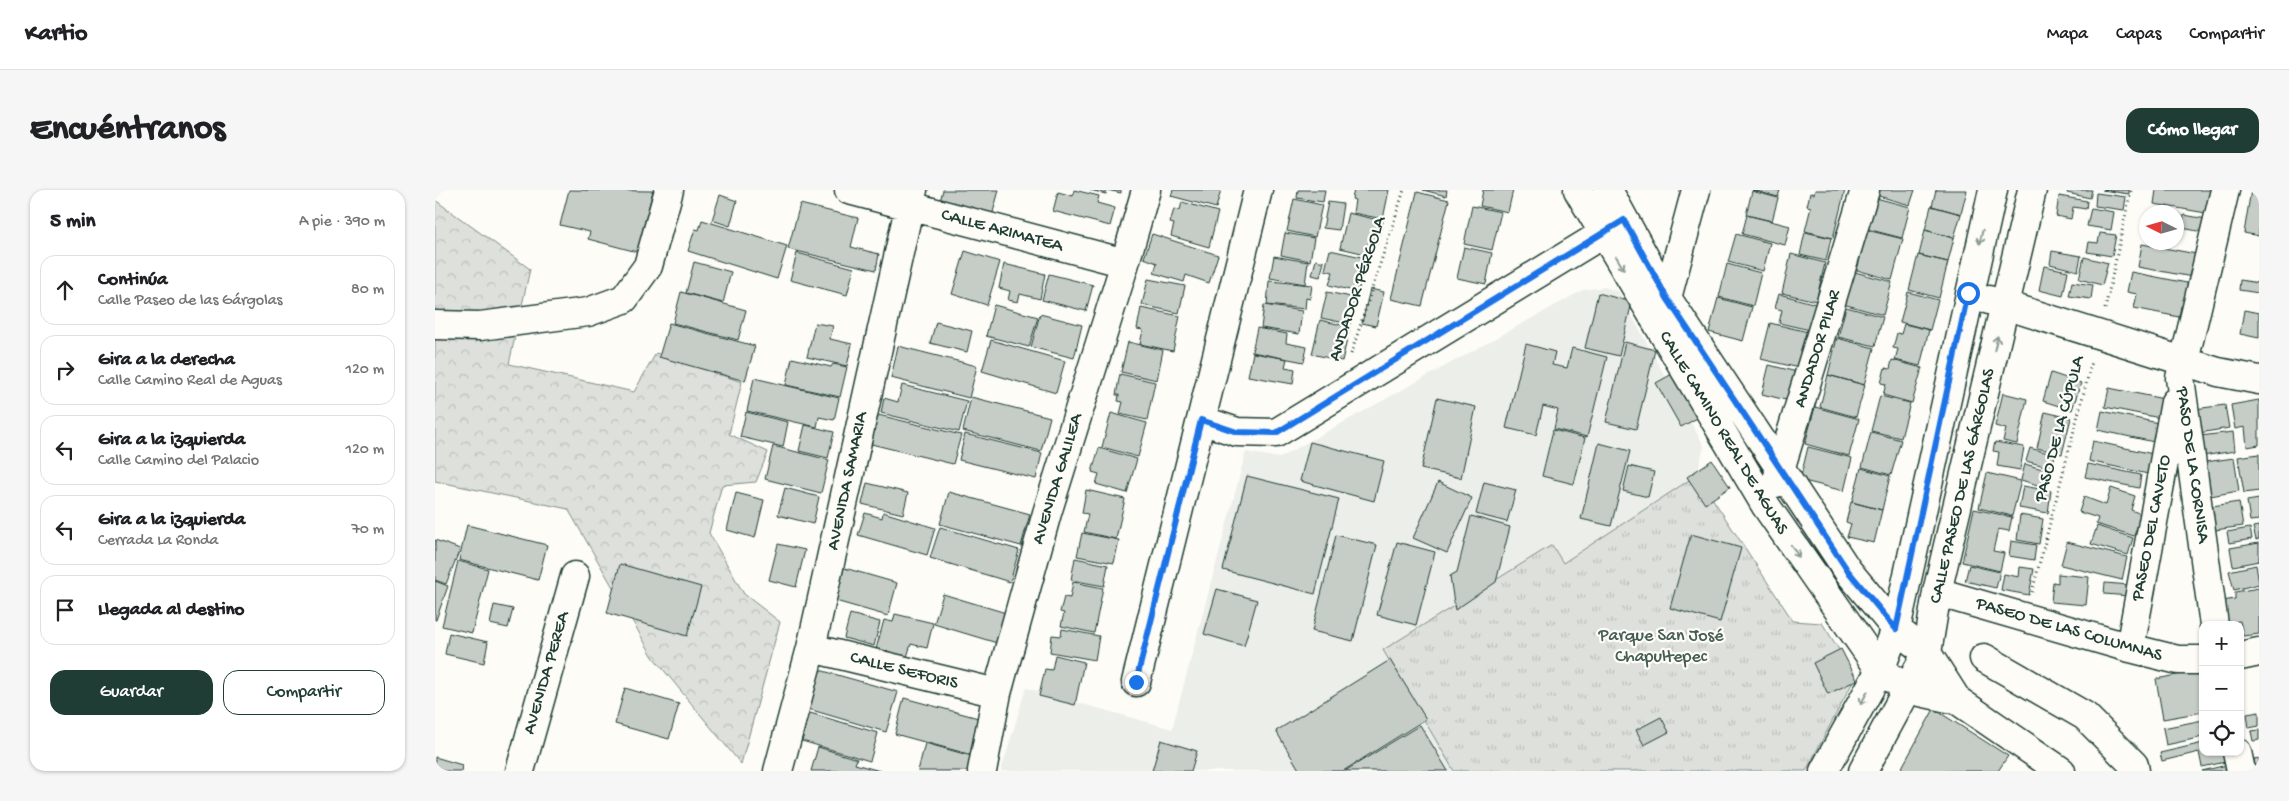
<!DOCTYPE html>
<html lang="es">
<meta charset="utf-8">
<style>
body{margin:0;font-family:"Gochi Hand",sans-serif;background:#f6f6f6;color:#202124}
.controls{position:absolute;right:15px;bottom:15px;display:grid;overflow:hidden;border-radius:10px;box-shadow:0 1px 4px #0004}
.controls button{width:45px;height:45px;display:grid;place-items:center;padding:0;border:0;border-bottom:1px solid #e0e0e0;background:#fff;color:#202124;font:25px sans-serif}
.compass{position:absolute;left:1704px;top:15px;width:45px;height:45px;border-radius:50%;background:#fff;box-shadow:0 1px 4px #0004;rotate:275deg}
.stop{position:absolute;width:15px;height:15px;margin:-11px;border:4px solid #1a73e8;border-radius:50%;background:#fff}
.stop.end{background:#1a73e8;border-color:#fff;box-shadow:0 1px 5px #0008}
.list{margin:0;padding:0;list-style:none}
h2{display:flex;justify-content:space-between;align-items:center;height:65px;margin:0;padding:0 20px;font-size:21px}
h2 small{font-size:16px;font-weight:400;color:#757577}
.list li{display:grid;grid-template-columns:32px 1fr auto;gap:15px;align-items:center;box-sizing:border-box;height:70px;margin:0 10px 10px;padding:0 10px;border:1px solid #e0e0e0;border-radius:15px}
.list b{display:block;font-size:19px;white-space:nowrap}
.list p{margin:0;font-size:16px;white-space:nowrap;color:#757577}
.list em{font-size:16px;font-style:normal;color:#757577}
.actions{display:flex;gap:10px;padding:15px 20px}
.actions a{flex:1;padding:11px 0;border:1px solid #1f3d34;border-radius:15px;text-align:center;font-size:18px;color:#1f3d34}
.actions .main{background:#1f3d34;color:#fff}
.icon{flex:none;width:28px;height:28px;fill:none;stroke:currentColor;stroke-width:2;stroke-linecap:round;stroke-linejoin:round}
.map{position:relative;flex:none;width:1824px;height:581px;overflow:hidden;border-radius:15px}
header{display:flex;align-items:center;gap:30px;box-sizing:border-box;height:70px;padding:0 25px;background:#fff;border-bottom:1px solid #e0e0e0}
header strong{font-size:24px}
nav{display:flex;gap:28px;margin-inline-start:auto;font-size:18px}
.intro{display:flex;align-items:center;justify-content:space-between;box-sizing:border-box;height:120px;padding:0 30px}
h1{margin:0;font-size:35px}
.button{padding:12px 22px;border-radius:15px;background:#1f3d34;color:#fff;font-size:18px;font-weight:700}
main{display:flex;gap:30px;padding:0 30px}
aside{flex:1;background:#fff;border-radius:15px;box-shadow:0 1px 4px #0004}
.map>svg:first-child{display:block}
.built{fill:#eceee9}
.forest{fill:url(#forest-crowns);stroke:#7e8e88}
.park{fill:url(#park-tufts);stroke:#7e8e88}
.building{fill:#c6cdc7;stroke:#1f3d34}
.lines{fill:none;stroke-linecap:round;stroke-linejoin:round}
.minor-casing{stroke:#1f3d34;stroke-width:31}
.path{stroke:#1f3d34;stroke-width:3;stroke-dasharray:1 4;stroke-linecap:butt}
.minor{stroke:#fdfcf7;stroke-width:28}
.oneway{stroke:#8e9c96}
.route{stroke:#1a73e8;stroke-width:6}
.labels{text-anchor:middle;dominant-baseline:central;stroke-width:4.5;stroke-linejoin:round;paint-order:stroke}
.street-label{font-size:18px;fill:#1f3d34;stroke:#fdfcf7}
.park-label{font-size:18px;fill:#455e55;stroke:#fdfcf7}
</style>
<header>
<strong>Kartio</strong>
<nav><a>Mapa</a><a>Capas</a><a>Compartir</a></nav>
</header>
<div class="intro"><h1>Encuéntranos</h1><a class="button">Cómo llegar</a></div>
<main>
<aside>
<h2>5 min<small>A pie · 390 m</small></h2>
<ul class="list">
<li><svg class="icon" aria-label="ahead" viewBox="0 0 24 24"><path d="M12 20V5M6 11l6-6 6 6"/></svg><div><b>Continúa</b><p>Calle Paseo de las Gárgolas</p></div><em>80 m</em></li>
<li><svg class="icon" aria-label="right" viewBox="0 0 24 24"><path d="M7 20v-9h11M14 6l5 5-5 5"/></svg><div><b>Gira a la derecha</b><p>Calle Camino Real de Aguas</p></div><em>120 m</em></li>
<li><svg class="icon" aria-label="left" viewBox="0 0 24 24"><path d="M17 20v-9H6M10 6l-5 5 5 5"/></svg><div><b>Gira a la izquierda</b><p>Calle Camino del Palacio</p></div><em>120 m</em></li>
<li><svg class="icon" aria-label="left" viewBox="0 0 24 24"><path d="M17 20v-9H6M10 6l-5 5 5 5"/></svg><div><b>Gira a la izquierda</b><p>Cerrada La Ronda</p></div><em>70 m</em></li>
<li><svg class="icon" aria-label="arrive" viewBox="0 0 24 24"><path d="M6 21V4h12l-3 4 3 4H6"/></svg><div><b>Llegada al destino</b></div></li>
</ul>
<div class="actions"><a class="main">Guardar</a><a>Compartir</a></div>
</aside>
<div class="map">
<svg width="1824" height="581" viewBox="0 0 1824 581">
<defs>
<pattern id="forest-crowns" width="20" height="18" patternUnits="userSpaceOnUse" patternTransform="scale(1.25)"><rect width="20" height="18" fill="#dde0db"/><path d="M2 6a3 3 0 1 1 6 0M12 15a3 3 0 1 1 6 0" fill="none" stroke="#bdc1bd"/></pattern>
<pattern id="park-tufts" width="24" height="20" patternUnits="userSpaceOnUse" patternTransform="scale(1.25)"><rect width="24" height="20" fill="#dde0db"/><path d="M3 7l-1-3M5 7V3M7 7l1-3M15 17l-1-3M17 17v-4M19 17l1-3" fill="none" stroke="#bdc1bd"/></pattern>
</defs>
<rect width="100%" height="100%" fill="#fdfcf7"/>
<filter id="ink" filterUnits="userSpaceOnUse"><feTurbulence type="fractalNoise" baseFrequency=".02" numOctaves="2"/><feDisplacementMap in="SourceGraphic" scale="10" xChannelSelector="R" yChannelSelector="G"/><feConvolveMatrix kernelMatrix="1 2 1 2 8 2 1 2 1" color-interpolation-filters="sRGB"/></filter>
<g filter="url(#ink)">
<path class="built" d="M1169,97L1183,101L1269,256L1262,285L1128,373L1117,355L948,460L1019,581H566L591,498L737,539L811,262L844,268L1148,100Z"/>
<path class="forest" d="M0,10L95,79L74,174L199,202L221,163L307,192L294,244L333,262L321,292L287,295L274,343L309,404L345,432L306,574L218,467L133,319L0,291Z"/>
<path class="park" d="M1262,285L1358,431L1387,433L1421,486L1371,581H1019L948,460L1117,355L1128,373Z"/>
<path class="building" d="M134,0L218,1L202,62L153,49L155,42L125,35Z
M508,0H564L557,26L505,11Z
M639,0L664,6L662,13L680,18L675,36L618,21L623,2L638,6Z
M655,0H686V3L672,0L671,4Z
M738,0H786L781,18L736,6Z
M863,0H890L888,12L862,8Z
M919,0H954L948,29L918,23L920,10L917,9Z
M988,0H1012L1011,6Z
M1048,0H1078L1073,22L1045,16Z
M1317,0H1345L1343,7Z
M1380,0H1410L1398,48L1370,41L1376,17L1372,16L1375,3L1379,4Z
M1441,0H1480L1475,15L1440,5Z
M1501,0H1532L1526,24L1497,16Z
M1633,0H1657L1655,8L1632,3Z
M1667,0H1694V4Z
M1721,0H1775L1771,23L1719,14Z
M1816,0H1824V46L1809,43Z
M1317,1L1343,8L1337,31L1311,25Z
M982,2L1014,10L987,116L956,109Z
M1661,3L1691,7L1689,20L1660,16Z
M285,5L302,11L295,36L277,30Z
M1624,6L1652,11L1651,19L1638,17L1636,29L1621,26Z
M1437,7L1475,17L1467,48L1428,38Z
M859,9L887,15L880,47L852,41Z
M747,12L783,22L774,57L736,46L739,34L735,33L739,19L745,20Z
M893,12L908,14L904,40L888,38Z
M365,14L423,28L416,57L444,64L441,80L353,59Z
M1037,16L1066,22L1057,60L1029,54Z
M1496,16L1526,24L1519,48L1490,40Z
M1656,18L1679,22L1676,40L1652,36Z
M913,23L948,31L942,54L934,52L931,64L905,58Z
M1742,23L1746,25L1744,35L1742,34Z
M1312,25L1355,36L1350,55L1307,44Z
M1749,25L1771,29L1768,42L1747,38Z
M267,30L352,56L342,89L253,61L260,39L264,40Z
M1432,40L1468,49L1457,90L1422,80Z
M1490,40L1519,48L1513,72L1484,65Z
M1370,42L1396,48L1391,71L1365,65Z
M850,43L879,48L875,71L846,65Z
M1665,43L1681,45L1677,66L1652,62L1654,52L1663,53Z
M717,44L783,65L774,93L751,85L749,92L719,83L722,73L709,68Z
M1301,44L1335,53L1328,81L1293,72Z
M1707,54L1767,65L1763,88L1703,77Z
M1029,57L1057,63L1051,94L1022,88Z
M895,60L931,68L923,102L894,95L898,82L890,80Z
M530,61L565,72L552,115L517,104Z
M1617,61L1646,66L1643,81L1615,74Z
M362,63L419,78L412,105L355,90Z
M1356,64L1390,73L1381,111L1347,103Z
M1483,65L1513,72L1504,108L1474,100Z
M839,66L873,72L870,94L835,88Z
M1649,67L1673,73L1667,95L1644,89Z
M881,70L889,72L885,87L877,85Z
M259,72L296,82L288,113L251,103Z
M569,74L610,84L605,109L585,104L583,112L573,110L575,101L564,98Z
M1292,74L1326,83L1318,116L1284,107Z
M1609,76L1633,81L1628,106L1604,100Z
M1416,81L1457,92L1448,125L1408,114Z
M1696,82L1757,94L1753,117L1746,116L1744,127L1699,118L1702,104L1692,102Z
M614,84L658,95L651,121L607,110Z
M713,89L750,96L744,123L707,115Z
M1805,90L1824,93V103L1804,100Z
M834,91L877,95L875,109L871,108L870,119L832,115Z
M1637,92L1658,95L1656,109L1634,106Z
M935,99L949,102L941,136L927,133Z
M246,102L311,120L303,150L238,133Z
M892,102L921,108L915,134L886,128Z
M1473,102L1503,110L1495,140L1465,132Z
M1163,103L1197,112L1184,166L1150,158Z
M1344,104L1381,114L1375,140L1344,133L1347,120L1340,118Z
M1283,108L1317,117L1308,151L1274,142Z
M559,115L603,127L594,157L551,146Z
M829,115L867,121L864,144L826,138Z
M1411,117L1448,127L1440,156L1403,147Z
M706,118L745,126L738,161L705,154L708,140L702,139Z
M1809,120L1824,123V148L1805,144Z
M605,124L647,135L639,168L596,157Z
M885,130L915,137L907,171L877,164Z
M501,132L537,141L532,162L495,153Z
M234,133L320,156L310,191L224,167Z
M380,133L398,136L395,149L417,154L412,176L372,167Z
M1335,133L1373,142L1364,178L1326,169Z
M1469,134L1494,140L1485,176L1460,170L1463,159L1458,158L1462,143L1466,144Z
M822,138L852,144L851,153L872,157L869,172L817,162Z
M1402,148L1439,158L1429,195L1393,185Z
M556,150L630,171L621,203L547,181Z
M693,152L728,160L722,190L686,182Z
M1190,152L1220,160L1201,239L1171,232Z
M1091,154L1120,162L1117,175L1132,178L1137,158L1172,167L1152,247L1119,239L1123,220L1108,216L1101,245L1071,238Z
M463,156L542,176L534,208L456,188Z
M818,163L852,169L850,177L860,179L858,194L813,186Z
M357,168L396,177L398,174L412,177L405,207L351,195Z
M1457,170L1487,178L1477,213L1448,205L1451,194L1446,193L1450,178L1455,179Z
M1334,175L1362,182L1355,211L1327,204Z
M1239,183L1264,227L1246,237L1221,193Z
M1616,183L1646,193L1637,220L1608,211Z
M685,184L720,192L712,230L685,224L688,212L683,211L684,205H681Z
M1393,185L1430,195L1421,227L1385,217Z
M319,188L404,208L399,230L384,227L382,237L312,221Z
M467,195L532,211L524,242L446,223L449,208L463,212Z
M1674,198L1734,210L1730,229L1670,217Z
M1568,203L1592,209L1582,254L1568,251L1571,239L1560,236Z
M1445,206L1475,213L1466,248L1436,241Z
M536,207L615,227L606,261L528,241Z
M1002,208L1041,217L1026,288L986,279Z
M1824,210V255L1812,257L1810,237L1800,239L1796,215Z
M1790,215L1794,238L1764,243L1760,219Z
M1380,217L1424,229L1414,266L1370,254Z
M1667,221L1728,234L1724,253L1663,240Z
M311,222L353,232L348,257L305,247Z
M1610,222L1636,228L1627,264L1602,258Z
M676,223L712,233L703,267L667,257Z
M439,224L526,245L518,274L432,253Z
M370,235L399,242L393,268L364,261Z
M1118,240L1150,248L1139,294L1107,286Z
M1436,242L1466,250L1456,285L1427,277Z
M1798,242L1800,261L1767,266L1765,246Z
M530,244L607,263L601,289L524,270Z
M1658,251L1718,264L1713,284L1654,271Z
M875,252L949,271L939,311L865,291Z
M1560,252L1589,257L1585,280L1562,276L1564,262L1558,261Z
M1164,253L1195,261L1176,336L1146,329Z
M338,256L394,270L386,303L330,289Z
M1373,257L1417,268L1409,301L1365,290Z
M664,258L702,269L692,303L661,294L664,284L657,282Z
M1595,258L1620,265L1617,278L1591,271Z
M1824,264V301L1809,303L1803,267Z
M1799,268L1804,301L1775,306L1770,272Z
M1277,270L1295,297L1270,314L1252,287Z
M1590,274L1611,280L1606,296L1586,290Z
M1653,274L1706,285L1704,298L1650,287Z
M1194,276L1219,282L1213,307L1188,301Z
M1426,278L1455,286L1447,320L1417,312Z
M1552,283L1586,291L1577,326L1544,318Z
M812,286L904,309L880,404L788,380Z
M1003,292L1037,308L1012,363L978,348Z
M1049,292L1081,300L1072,332L1041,324Z
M432,293L473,303L468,324L427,314Z
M1588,296L1616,301L1613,323L1584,318Z
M350,298L384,307L378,334L343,325Z
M1676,298L1700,306L1696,320L1706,324L1699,346L1661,334L1663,328L1644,322L1649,307L1671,315Z
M651,300L690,309L681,349L649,342L653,324L647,323Z
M514,302L595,324L586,356L505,334Z
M301,303L329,310L320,348L292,340Z
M1824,309V330L1815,331L1812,311Z
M1416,312L1447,320L1439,353L1412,347L1416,334L1411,332Z
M1804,312L1808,336L1780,340L1777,316Z
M1539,319L1577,327L1574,341L1563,339L1558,361L1569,363L1565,381L1527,372Z
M448,322L500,338L492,365L423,345L430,323L447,328Z
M1585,325L1608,329L1604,354L1582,350Z
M1036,326L1075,337L1061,392L1020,420L1015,386L1022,382Z
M32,335L112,355L103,390L24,370Z
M1662,336L1698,348L1693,365L1656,354Z
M1824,336V349L1821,350L1818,337Z
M505,337L584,360L575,392L495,368Z
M1815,338L1817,349L1794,353L1792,342Z
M647,343L684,350L679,373L642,366Z
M1256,344L1306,358L1285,432L1235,418Z
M901,345L942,355L918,451L877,441Z
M0,350L25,359L11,394L0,390Z
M1576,351L1601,355L1599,370L1574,366Z
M962,352L1000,362L981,435L942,425Z
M1632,352L1692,367L1687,390L1626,375Z
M1824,353V371L1798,376L1795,358Z
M343,354L370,360L361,397L334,390Z
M640,368L673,375L669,396L636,390Z
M23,371L53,379L37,443L7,436Z
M185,374L266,397L252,446L172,423Z
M1534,375L1565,382L1561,398L1530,391Z
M1821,375L1824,394L1799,400L1794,381Z
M406,377L462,393L453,426L397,410Z
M1585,377L1599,379L1594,405L1566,400L1569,384L1584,387Z
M1623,384L1654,387L1651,415L1616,412L1618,392L1623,393Z
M0,391L13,396L1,430H0Z
M638,392L668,398L659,443L626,436L629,423L625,422L629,407L635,408Z
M1670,393L1695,395V406L1669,404Z
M1824,398V444L1808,446L1805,431L1791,433L1787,411L1800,409V402Z
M782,399L822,410L809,456L769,444Z
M508,404L571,423L562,453L499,434Z
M59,415L78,419L73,438L55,434Z
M415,424L445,432L439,456L409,448Z
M460,424L498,433L492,458L476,454L472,467L441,459L449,430L458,432Z
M627,439L664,446L660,470L615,462L617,445L626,446Z
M14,443L53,452L49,473L10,464Z
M1406,459L1422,490L1393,504L1378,473Z
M620,465L649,472L640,515L604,506L610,479L617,480Z
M955,470L991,529L908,581H865L841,541Z
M381,479L463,502L451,542L370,518Z
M1768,480V522L1728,529L1721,489Z
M190,498L244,514L234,549L180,534Z
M469,508L547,529L537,565L460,544Z
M1499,519L1573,566L1563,581H1465Z
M1824,522V536L1814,538L1812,524Z
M375,523L443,543L435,571L367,551Z
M1226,527L1234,542L1209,555L1201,540Z
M1768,530V547L1731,555L1728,538Z
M985,535L1013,581H910Z
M1824,540V550L1818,551L1816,541Z
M726,550L762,561L756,581H717Z
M490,553L540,567L536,581H483Z
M1768,553V562H1798L1800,570L1767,577L1764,562L1727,571L1725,563Z
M383,557L422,569L420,574L445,581H376Z
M0,567L27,575L26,581H0Z
M1824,568V581H1821L1819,569Z
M1800,573L1802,581H1767Z"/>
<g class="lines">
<defs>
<path id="minor" d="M414,0L690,73
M1143,0L1331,316L1445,480L1472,499L1522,510L1626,581
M1173,0L1232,108L1413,381L1461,439L1492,463L1522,510
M1554,110L1783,182L1824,190
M1227,116L1232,108L1261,0
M0,135L45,136L153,122L189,109L213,76L234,0
M766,230L802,242L841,243L1184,34
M1341,293L1430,0
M1502,402L1695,458L1743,470H1768
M1779,435L1745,188L1790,0
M376,458L562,503
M1695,458L1740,212
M1805,466L1824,462
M1549,468L1650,526L1699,575L1700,581
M701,492L823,0
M1802,562L1806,581
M85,581L140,386
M343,581L376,458L478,0
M547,581L562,503L612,323L690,73L711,0
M1389,581L1445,480L1461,439L1558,0
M1428,581L1492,463L1502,402L1597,0"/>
</defs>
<use href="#minor" class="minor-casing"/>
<path class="path" d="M1670,119L1696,0
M916,164L969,0
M1597,402L1657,171"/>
<use href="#minor" class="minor"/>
</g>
<defs><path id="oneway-shaft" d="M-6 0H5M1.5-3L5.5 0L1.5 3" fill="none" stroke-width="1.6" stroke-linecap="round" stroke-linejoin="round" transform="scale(1.25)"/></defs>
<g class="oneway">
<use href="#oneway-shaft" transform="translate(1546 47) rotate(103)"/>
<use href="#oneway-shaft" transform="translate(1185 73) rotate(59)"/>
<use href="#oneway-shaft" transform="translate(1561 153) rotate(-77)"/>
<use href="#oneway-shaft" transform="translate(1360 361) rotate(56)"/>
<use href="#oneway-shaft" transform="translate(1429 508) rotate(119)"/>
</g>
</g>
<g class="lines" filter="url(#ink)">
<path class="route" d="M701,492L766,230L802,242L841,243L1189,30L1232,108L1413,381L1461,439L1533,103"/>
</g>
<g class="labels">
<g class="street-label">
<text transform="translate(567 41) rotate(15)">CALLE ARIMATEA</text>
<text transform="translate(923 99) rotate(-72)">ANDADOR PÉRGOLA</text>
<text transform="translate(1383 159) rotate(-73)">ANDADOR PILAR</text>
<text transform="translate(1625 239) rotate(-75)">PASO DE LA CÚPULA</text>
<text transform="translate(1288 243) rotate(59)">CALLE CAMINO REAL DE AGUAS</text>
<text transform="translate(1757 275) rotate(82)">PASO DE LA CORNISA</text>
<text transform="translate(623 289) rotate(-73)">AVENIDA GALILEA</text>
<text transform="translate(413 291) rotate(-78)">AVENIDA SAMARIA</text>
<text transform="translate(1528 296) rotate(-77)">CALLE PASEO DE LAS GÁRGOLAS</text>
<text transform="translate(1717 338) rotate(-79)">PASEO DEL CAVETO</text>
<text transform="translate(1634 440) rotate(16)">PASEO DE LAS COLUMNAS</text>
<text transform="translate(469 481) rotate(14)">CALLE SEFORIS</text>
<text transform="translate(112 483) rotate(-74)">AVENIDA PEREA</text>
</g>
<g class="park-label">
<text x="1226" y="446">Parque San José<tspan x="1226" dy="21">Chapultepec</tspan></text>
</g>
</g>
</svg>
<div class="controls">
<button>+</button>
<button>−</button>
<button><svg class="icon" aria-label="locate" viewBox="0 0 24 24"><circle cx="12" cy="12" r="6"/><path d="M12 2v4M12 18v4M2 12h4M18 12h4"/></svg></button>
</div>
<svg class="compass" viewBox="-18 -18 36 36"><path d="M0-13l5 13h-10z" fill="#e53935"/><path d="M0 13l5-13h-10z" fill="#757577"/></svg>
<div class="stop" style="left:1533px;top:103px"></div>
<div class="stop end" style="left:701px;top:492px"></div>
</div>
</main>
